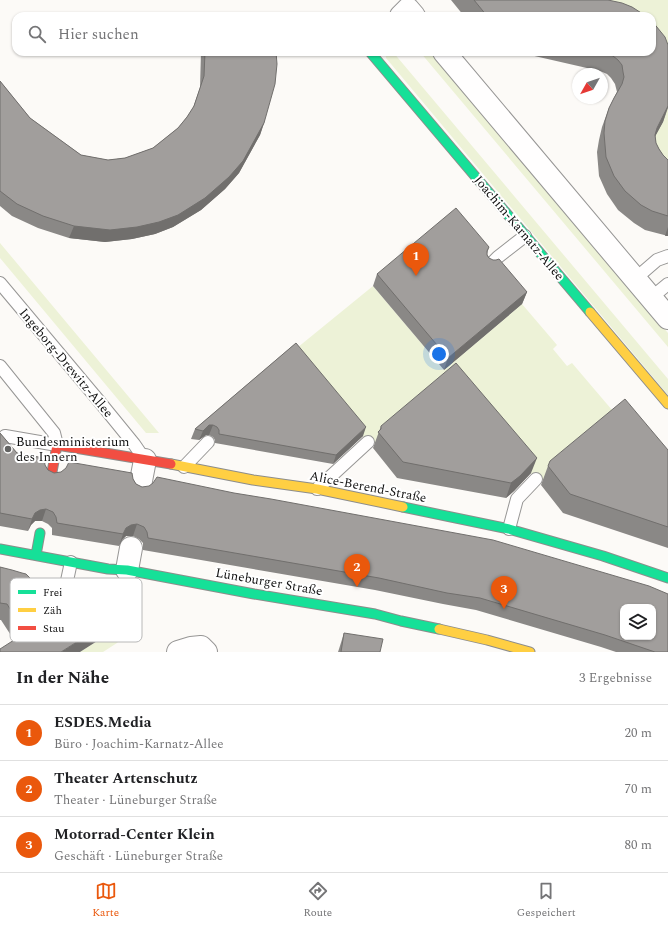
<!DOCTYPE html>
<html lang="de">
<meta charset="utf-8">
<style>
body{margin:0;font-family:Spectral,serif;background:#f2f2f2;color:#202124}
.controls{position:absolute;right:12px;bottom:12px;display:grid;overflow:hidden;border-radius:8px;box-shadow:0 1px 3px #0004}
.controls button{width:36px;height:36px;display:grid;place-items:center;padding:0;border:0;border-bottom:1px solid #e0e0e0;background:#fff;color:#202124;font:20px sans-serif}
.compass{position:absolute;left:572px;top:68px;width:36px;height:36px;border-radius:50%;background:#fff;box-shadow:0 1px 3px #0004;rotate:230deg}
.you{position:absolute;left:439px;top:354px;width:14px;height:14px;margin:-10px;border:3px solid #fff;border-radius:50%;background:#1a73e8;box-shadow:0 0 0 6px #1a73e833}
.badge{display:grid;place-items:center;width:26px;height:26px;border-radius:50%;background:#ea580c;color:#fff;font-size:13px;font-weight:700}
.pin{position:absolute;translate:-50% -33px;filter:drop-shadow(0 1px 2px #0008)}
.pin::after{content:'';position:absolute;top:21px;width:14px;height:12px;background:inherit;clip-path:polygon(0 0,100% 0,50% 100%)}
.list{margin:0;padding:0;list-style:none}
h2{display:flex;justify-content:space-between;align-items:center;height:52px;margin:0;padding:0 16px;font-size:17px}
h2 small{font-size:13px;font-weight:400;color:#757577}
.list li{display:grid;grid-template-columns:26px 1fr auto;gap:12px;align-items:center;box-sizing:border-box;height:56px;padding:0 16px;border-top:1px solid #e0e0e0}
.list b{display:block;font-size:15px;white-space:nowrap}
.list p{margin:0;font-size:13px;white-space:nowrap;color:#757577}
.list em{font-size:13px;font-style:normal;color:#757577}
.icon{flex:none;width:22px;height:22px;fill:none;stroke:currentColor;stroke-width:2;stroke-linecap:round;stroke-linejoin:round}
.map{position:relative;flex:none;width:668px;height:652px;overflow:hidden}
.search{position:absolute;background:#fff;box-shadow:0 1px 3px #0004;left:12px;right:12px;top:12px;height:44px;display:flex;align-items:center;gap:10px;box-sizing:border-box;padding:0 14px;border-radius:12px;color:#757577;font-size:15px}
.sheet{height:220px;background:#fff}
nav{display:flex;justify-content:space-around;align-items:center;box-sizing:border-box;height:56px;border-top:1px solid #e0e0e0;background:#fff;font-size:11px;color:#757577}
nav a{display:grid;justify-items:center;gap:2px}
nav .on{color:#ea580c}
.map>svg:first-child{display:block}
.green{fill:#edf2d7}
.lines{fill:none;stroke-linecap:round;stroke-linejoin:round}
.lane-casing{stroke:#979695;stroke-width:14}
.street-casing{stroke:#979695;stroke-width:24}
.fast-casing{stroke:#8d8d8b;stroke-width:11}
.slow-casing{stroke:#8d8d8b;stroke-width:11}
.jam-casing{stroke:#8d8d8b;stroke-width:11}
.lane{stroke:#fffefe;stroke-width:12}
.street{stroke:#fffefe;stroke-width:22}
.fast{stroke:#16e098;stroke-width:9}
.slow{stroke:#ffcf43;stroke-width:9}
.jam{stroke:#f24e42;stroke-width:9}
.wall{fill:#8a8886}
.shaded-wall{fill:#716f6d}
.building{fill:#a19e9c;stroke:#716f6d;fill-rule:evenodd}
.poi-dot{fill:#636362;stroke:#fff;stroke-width:1.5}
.labels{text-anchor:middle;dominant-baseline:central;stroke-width:4;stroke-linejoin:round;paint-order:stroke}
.street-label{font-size:13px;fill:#111;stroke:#fff}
.poi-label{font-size:13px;fill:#111;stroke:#fff;text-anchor:start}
.key{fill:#fff;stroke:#b8b8b8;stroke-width:1}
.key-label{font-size:11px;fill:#111}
</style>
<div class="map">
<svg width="668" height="652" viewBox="0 0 668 652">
<rect width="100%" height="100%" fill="#fcfaf7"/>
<path class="green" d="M520,0H668V183L653,140L652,16H589Z
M385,52H393L668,379V395L386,58Z
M420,52H432L668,333V347Z
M0,243L159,433H146L0,258Z
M373,286L444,370L522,304L557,345L553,349L567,366L572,363L618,417L539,483L451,378L371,446L292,352Z
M95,602L112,608L119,641L117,643L103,652H80L113,631Z"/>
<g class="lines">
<defs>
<path id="lane" d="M490,265L498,257L525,236
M635,279L657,260L668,256
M0,283L99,401L134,444L145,460
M651,298L668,284
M0,366L54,433L57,445L5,436
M184,467L208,442
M317,489L368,442
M509,529L517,499L536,479
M42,623L58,605L65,590L71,562"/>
<path id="street" d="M401,16L408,9L414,16
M444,52L668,318
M140,486L145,460
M127,570L131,548
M178,652L191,648L201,647L206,652"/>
<path id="fast" d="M370,52L590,312
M403,507L509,529L603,556L668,578
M0,549L108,569L127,570L254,594L375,614L401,621L439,629
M36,555L40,533"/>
<path id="slow" d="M590,312L668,404
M171,464L253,480L317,489L403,507
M439,629L487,640L530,652"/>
<path id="jam" d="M52,472L57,445L171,464"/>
</defs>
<use href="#lane" class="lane-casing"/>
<use href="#street" class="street-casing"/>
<use href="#fast" class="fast-casing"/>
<use href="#slow" class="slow-casing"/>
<use href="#jam" class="jam-casing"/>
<use href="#lane" class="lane"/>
<use href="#street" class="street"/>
<use href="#fast" class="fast"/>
<use href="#slow" class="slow"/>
<use href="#jam" class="jam"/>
</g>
<path class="wall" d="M451,0H608L646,16H464Z
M668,45V108L663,122L655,136L656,143L659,149L663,155L668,160V236L645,230L634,223L618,210L607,194L599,176L597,152L599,140L602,127L609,108L617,92L615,84L611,78L607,74L600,71L517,52H652Z
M201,52H276L264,123L260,135L239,173L225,189L201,210L173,227L155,234L132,239L105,242L69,238L38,228L12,216L0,206V81L30,118L81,155L108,160L125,158L153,148L178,128L187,117L193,108L200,88Z
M489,247L487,254L489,258L527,292L522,304L444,370L373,286L377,274Z
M296,343L363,436L333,464L215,443V440L213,437L209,435H206L199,440L191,439L195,429Z
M381,426L531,473L514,491L506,498L397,478L373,448Z
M0,433L17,453L45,465L48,470L54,473L133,479L136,484L142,487L668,652H616L601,647L476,610L443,604L375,590L143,550V543L139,539L133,536H126L122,540L119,546L52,535V528L48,524L42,521H35L31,525L28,531L0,526Z
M668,450V548L563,513L541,485L548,466Z
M0,567L45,599L41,610L43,613L47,615L55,614L113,631L14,640L1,620H0Z
M344,633L380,652H338L339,649Z"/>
<path class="shaded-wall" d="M668,106L663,122L650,146L657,128Z
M264,123L260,135L239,173L225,189L201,210L173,227L155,234L132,239L105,242L69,238L74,226Z
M668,227V236H665Z
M527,292L522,304L444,370L448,358Z
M209,425H213L209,435H206L199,440L203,431Z
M366,427L363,436L333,464L336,455Z
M537,458L531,473L514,491L506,498L511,483Z
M46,509L42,521H35L31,525L28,531L32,519L35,513L40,510Z
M137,524L133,536H126L122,540L119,546L123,534L126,528L131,525Z
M45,599L39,615L41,605Z
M119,615L113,631L80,652H61Z"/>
<path class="building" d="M474,0H608L622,3L632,7L646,16H487Z
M652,21L665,37L668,45V106L657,128L655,135L656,143L659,149L663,155L668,160V216L652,211L641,205L625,191L614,176L606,157L604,133L605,121L609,108L614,98L622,84L624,77L623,72L622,65L618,60L613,56L606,52H652Z
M205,52H276L277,64L275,84L264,123L243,161L229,177L205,198L178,215L159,222L137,227L110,230L74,226L43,216L17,204L0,191V81L30,118L81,155L108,160L125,158L153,148L178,128L187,117L194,106L204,76Z
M456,208L489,247L487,251V255L489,258L493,260H496L499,259L527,292L448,358L377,274Z
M296,343L366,427L336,455L219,434V430L217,427L213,425H209L203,431L195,429Z
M456,363L537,458L520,476L511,483L403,462L378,432L381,429V426Z
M625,399L668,450V527L570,494L548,466L550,461Z
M0,433L17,453L44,458L45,465L48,470L54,473L61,472L66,468L69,462L132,473L133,479L136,484L142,487L149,486L153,483L157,477L234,493L271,499L493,540L649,586L668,594V652H655L605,635L480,598L447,593L379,578L148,538L147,532L144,527L137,524L131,525L126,528L123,534L57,523L56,517L53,512L46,509L40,510L35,513L32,519L0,513ZM623,607H653V637H623Z
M0,567L12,570L22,573L26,574L34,582L45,599L41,605V609L43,613L47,615L50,614L54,612L55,614L100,586L119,615L61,652H0V649L25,633L7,604L0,603Z
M344,633L383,639L380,652H341Z"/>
<circle class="poi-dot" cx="8" cy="449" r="4"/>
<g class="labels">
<g class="street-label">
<text transform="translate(519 228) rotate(50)">Joachim-Karnatz-Allee</text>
<text transform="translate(66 363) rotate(50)">Ingeborg-Drewitz-Allee</text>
<text transform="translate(368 487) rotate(11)">Alice-Berend-Straße</text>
<text transform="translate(269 582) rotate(10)">Lüneburger Straße</text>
</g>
<g class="poi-label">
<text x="16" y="442">Bundesministerium<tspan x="16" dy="15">des Innern</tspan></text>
</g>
</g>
<rect x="10" y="578" width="132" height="64" rx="6" class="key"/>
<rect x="18" y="590" width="18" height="4" fill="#16e098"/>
<rect x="18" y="608" width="18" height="4" fill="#ffcf43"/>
<rect x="18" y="626" width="18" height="4" fill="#f24e42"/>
<g class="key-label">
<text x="43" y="596">Frei</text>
<text x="43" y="614">Zäh</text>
<text x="43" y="632">Stau</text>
</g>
</svg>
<div class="controls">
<button><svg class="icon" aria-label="layers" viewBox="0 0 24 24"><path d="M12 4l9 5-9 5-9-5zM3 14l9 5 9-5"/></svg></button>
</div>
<svg class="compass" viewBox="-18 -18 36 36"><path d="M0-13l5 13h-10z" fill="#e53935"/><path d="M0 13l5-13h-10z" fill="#757577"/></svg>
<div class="you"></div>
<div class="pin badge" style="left:416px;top:276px">1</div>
<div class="pin badge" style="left:357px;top:587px">2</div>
<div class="pin badge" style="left:504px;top:609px">3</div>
<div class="search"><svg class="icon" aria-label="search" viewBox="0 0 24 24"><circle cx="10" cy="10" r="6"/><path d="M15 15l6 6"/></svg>Hier suchen</div>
</div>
<section class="sheet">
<h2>In der Nähe<small>3 Ergebnisse</small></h2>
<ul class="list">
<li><span class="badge">1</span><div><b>ESDES.Media</b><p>Büro · Joachim-Karnatz-Allee</p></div><em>20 m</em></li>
<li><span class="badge">2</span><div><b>Theater Artenschutz</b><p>Theater · Lüneburger Straße</p></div><em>70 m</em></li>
<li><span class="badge">3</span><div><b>Motorrad-Center Klein</b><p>Geschäft · Lüneburger Straße</p></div><em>80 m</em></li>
</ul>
</section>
<nav>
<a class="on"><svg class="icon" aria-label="map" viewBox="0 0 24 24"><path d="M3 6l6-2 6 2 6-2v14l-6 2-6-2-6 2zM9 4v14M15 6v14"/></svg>Karte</a>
<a><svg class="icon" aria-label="directions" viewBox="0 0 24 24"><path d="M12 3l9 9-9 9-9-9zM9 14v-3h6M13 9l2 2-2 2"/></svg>Route</a>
<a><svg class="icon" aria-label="saved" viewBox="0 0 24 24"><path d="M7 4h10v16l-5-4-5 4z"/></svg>Gespeichert</a>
</nav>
